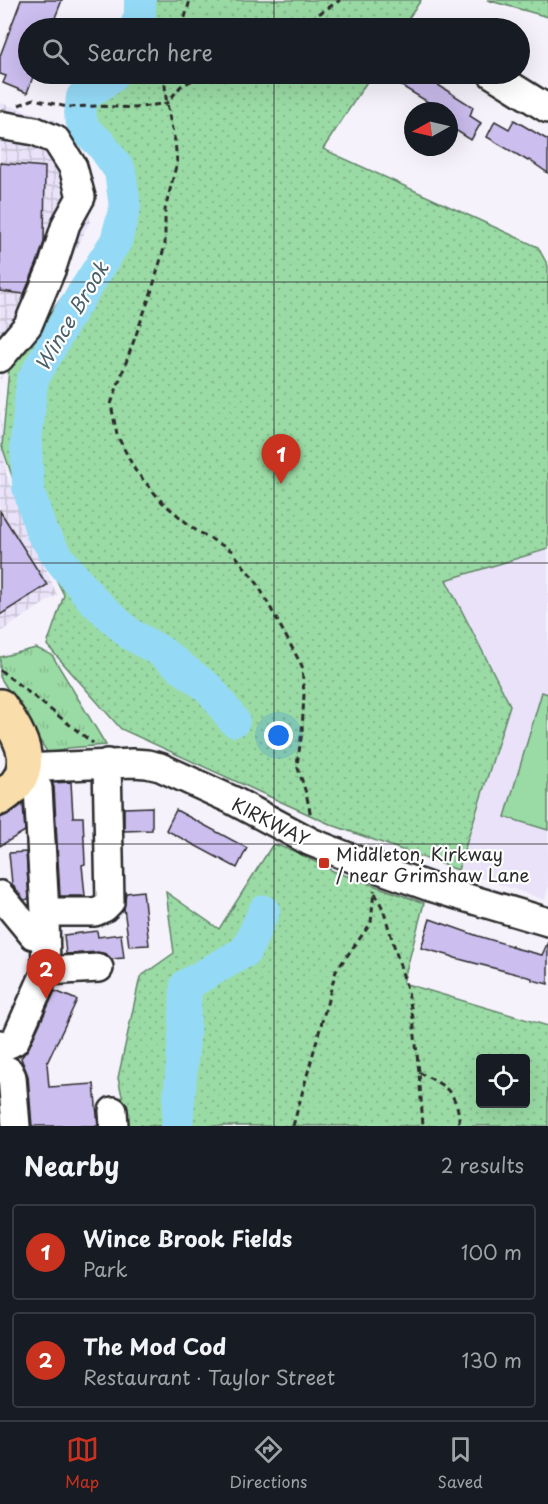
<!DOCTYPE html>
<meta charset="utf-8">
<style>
body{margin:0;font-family:"Playpen Sans",sans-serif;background:#20242c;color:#f1f3f6}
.controls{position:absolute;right:18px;bottom:18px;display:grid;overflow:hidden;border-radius:6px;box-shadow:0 6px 24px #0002}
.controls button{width:54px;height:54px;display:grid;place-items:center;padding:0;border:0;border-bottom:2px solid #363941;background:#171b24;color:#f1f3f6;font:30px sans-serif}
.compass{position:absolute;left:404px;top:102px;width:54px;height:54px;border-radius:50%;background:#171b24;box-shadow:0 6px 24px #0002;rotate:262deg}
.you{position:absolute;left:279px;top:736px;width:21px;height:21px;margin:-15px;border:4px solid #fff;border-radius:50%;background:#1a73e8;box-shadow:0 0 0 9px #1a73e833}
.badge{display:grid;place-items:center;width:39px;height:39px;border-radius:50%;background:#c8321e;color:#fff;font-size:20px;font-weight:700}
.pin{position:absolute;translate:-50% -50px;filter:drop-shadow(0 2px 3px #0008)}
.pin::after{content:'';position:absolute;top:32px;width:21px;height:18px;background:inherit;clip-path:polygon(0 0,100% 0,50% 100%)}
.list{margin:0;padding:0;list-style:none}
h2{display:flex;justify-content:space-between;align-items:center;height:78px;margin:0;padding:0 24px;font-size:26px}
h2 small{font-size:20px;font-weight:400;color:#9ea1a6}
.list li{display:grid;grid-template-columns:39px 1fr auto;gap:18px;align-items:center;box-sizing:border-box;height:96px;margin:0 12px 12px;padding:0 12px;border:2px solid #363941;border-radius:6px}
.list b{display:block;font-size:22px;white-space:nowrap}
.list p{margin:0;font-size:20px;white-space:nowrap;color:#9ea1a6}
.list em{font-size:20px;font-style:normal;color:#9ea1a6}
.icon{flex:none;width:33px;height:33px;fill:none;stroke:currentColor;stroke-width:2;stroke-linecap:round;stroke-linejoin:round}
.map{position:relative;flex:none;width:548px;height:1126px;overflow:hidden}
.search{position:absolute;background:#171b24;box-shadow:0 6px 24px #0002;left:18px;right:18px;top:18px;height:66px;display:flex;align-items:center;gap:15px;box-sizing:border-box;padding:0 21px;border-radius:33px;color:#9ea1a6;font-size:22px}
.sheet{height:294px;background:#171b24}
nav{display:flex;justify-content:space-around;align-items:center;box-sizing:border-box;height:84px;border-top:2px solid #363941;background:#171b24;font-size:16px;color:#9ea1a6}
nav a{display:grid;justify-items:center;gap:3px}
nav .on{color:#c8321e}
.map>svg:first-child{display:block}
.built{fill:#e9e2f8}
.industrial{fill:url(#industrial-grid)}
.grass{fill:url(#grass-tufts);stroke:#628368;stroke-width:1.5}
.park{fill:url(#park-dots);stroke:#628368;stroke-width:1.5;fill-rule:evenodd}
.garden{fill:#9adba5;stroke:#628368;stroke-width:1.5}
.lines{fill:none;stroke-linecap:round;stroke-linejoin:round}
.river{stroke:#94daf6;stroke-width:32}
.building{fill:#ccbeef;stroke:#2b2b2b;stroke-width:1.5}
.minor-casing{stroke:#2b2b2b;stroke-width:32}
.major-casing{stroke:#2b2b2b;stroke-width:38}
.path{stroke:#2b2b2b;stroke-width:3;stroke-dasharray:6 4.5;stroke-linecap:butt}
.minor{stroke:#fff;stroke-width:27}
.major{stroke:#f9ddab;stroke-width:33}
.grid{fill:none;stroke:#2b2b2b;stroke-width:1.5;stroke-opacity:0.55}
.poi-dot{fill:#c8321e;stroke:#fff;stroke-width:2}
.labels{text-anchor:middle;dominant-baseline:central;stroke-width:4.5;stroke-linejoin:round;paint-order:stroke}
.street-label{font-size:18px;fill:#2b2b2b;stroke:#fff}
.poi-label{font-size:18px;fill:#2b2b2b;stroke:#fff;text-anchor:start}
.water-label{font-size:20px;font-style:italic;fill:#4a6068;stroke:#fff}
</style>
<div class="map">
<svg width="548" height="1126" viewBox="0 0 548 1126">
<defs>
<pattern id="industrial-grid" width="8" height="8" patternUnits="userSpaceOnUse" patternTransform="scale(1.5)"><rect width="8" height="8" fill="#e9e2f8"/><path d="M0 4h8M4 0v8" fill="none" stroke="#c8c2d5"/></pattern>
<pattern id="grass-tufts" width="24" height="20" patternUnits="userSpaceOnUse" patternTransform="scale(1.5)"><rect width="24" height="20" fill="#9adba5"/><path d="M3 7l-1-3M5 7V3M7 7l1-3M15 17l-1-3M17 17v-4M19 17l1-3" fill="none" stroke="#85bc8e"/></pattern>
<pattern id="park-dots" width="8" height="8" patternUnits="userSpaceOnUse" patternTransform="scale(1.5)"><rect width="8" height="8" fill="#9adba5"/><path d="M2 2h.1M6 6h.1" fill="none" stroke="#85bc8e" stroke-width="1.8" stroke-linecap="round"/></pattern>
</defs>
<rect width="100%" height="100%" fill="#f5f2fc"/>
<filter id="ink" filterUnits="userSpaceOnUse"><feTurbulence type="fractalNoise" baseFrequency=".0167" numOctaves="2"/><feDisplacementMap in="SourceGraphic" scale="12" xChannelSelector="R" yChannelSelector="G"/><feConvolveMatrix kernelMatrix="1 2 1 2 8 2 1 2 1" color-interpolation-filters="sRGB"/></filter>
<g filter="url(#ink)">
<path class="built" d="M548,549V888L545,900L458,870L510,705L446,580Z"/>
<path class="industrial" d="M0,103L55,120L84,168L90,221L52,298L0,380Z
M0,409L6,474L57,595L0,632Z"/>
<path class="grass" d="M36,648L52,655L106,745L68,748L49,755L0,677V657Z"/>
<path class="park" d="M131,0H421L402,28H125L130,12Z
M487,0H548V17Z
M94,74H372L323,149L538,247L548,266V549L446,580L510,705L458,870L332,825L121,729L47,645L64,595L27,521L2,446L9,369L96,252L118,200L97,151L71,120L78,84Z
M273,844L294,851L333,871L424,903L403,983L548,1026V1126H127V1118L118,1078L140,977L174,953L166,892L219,929ZM480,1058H526V1104H480Z"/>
<path class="garden" d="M542,692L548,694V830L505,817Z"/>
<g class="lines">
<path class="river" d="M135,28L140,15V0
M113,74L111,78L82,97L80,115L84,129L101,144L120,171L125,207L116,241L70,313L32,381L26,443L28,487L41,531L60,560L93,600L130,634L160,651L186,671L210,689L234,721
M177,1126L184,1036L186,985L246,951L264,911"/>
</g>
<path class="building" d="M21,0H62L51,28H28V74H34L27,93L3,83L6,76L0,74V56Z
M401,74H442L435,83L473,107L470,116L481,123L471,140L449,126V111H429L433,105L395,82Z
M514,120L548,140V173L529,160L528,161L487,137L495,121L509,129Z
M0,163L45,167L44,242L37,263L24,294L0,291Z
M0,511L47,585L0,615Z
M71,782L73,817H83L85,864L82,865L85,896H60L54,787L52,783Z
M23,804L25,831L0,846V818L11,813Z
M152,807V830L124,831V808Z
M176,810L247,848L237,868L166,830Z
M26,852L29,899L24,900L12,884L9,853Z
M143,891L149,945L129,946L124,908L126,893Z
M430,919L478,936L512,946L511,947L542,955L548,942V984L532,980V978L455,958L451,956L421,948Z
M97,931L98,937L121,934L124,958L111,959L106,954L98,952L66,954L64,935Z
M55,991L77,1000L47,1063L49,1087L94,1084L98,1126H32L28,1076L21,1058L29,1047Z"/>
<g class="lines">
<defs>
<path id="minor" d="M492,74L548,109
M0,125L35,131L56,140L73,167L81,197L66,224L52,268L28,325L0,358
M24,768L133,763L147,764L160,767L232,800L311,842L379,869L430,887L548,922
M0,895L33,935L45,937
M45,912H95L104,908L110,902L107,763
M46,971L99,968
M0,1044C6,1046 10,1044 15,1041L46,971L45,912L38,788L28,777L22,776
M0,1069H5L9,1071L12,1077L16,1126
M113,1111L114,1126"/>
<path id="major" d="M0,706C23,739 41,771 0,798"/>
</defs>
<use href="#minor" class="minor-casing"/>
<use href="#major" class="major-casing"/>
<path class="path" d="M182,28L190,0
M291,28L314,17L340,0
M168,74L165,85L166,98L171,125L175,141L177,162L165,210V245L151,293L111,404L117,435L135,470L162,502L194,529L232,551L257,583L302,666L304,694L302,732L297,765L306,793L311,816
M19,105L34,99L67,107L97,106L135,108L167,103L181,86L205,74
M0,670L93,743
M375,893L383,909L408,992L413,1018L419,1072L423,1126
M419,1072C427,1077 437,1081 444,1087C456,1096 460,1112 459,1126
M293,1126L336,971L371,923L374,890"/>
<use href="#minor" class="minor"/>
<use href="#major" class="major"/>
</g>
</g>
<path class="grid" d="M274,0V28M274,74V1126M0,282H548M0,563H548M0,844H548"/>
<rect class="poi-dot" x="318" y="857" width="12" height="12" rx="3"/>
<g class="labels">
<g class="street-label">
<text transform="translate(271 821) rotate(27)">KIRKWAY</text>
</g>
<g class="poi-label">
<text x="336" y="853">Middleton, Kirkway<tspan x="336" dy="21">/ near Grimshaw Lane</tspan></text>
</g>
<g class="water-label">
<text transform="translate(71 316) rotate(-59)">Wince Brook</text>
</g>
</g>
</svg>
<div class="controls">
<button><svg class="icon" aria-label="locate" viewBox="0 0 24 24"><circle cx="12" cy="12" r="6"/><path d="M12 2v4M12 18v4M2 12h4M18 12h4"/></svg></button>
</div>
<svg class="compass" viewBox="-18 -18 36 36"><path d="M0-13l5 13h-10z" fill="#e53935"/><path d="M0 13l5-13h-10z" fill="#9ea1a6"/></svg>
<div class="you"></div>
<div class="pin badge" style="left:281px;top:484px">1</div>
<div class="pin badge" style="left:46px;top:999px">2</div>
<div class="search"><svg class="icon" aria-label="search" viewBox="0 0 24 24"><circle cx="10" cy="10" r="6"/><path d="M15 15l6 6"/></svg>Search here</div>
</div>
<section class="sheet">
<h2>Nearby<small>2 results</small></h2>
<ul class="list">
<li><span class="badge">1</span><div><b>Wince Brook Fields</b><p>Park</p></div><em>100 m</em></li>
<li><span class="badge">2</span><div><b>The Mod Cod</b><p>Restaurant · Taylor Street</p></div><em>130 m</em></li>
</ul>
</section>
<nav>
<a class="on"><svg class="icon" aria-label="map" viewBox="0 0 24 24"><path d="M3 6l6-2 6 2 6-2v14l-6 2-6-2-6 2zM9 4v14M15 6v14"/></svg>Map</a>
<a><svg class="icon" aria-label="directions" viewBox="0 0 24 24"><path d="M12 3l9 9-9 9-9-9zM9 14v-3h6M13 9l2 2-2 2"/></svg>Directions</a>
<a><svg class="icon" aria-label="saved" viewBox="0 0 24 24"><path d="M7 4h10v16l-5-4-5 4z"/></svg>Saved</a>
</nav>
